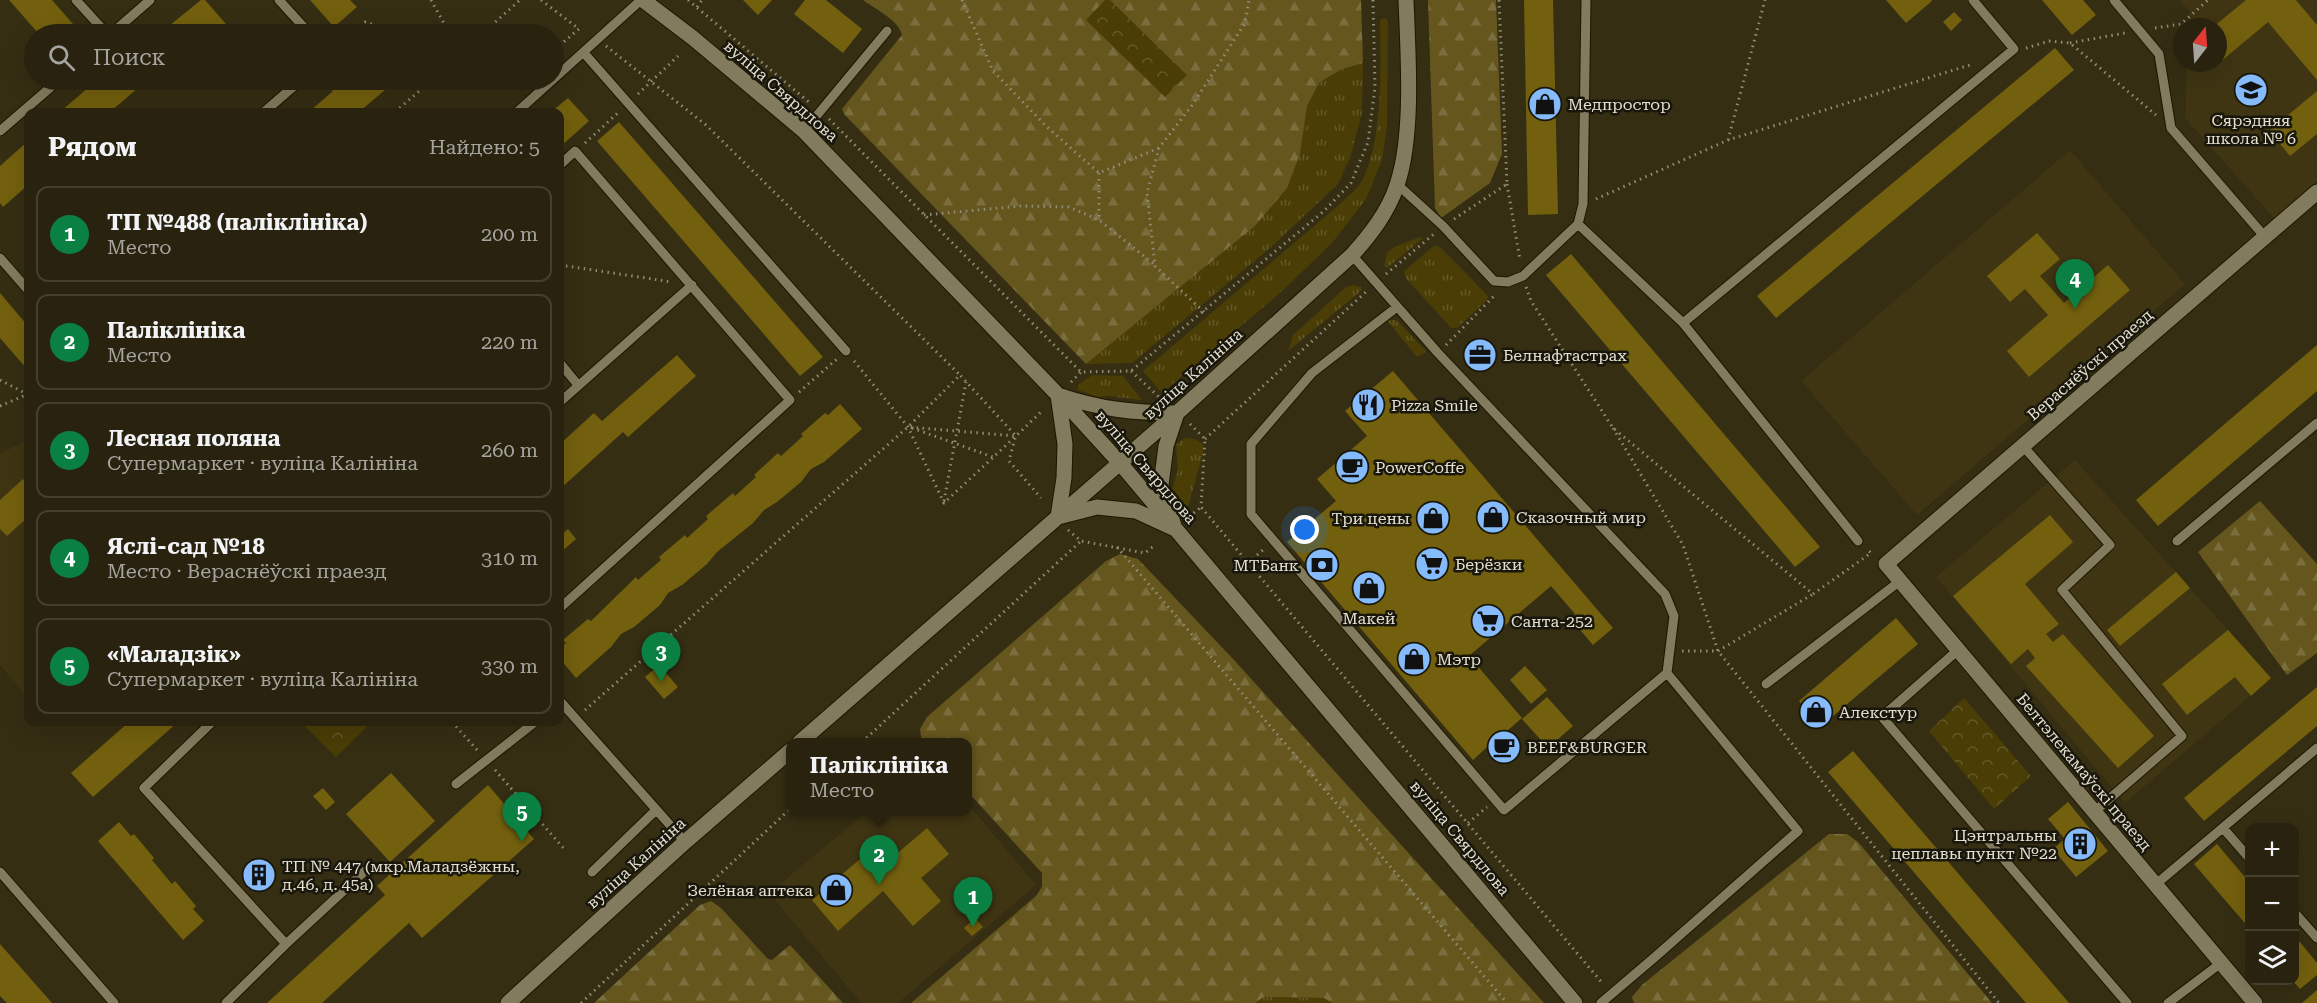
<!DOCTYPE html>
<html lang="ru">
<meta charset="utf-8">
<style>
body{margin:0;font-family:"Roboto Serif",serif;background:#302a17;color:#f1f3f6}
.controls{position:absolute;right:18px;bottom:18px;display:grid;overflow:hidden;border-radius:12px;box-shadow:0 6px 24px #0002}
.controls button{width:54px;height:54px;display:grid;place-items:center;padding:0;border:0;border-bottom:2px solid #443f2e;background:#28220e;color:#f1f3f6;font:30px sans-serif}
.compass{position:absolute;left:2173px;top:18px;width:54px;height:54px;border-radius:50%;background:#28220e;box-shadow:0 6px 24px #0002;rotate:17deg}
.you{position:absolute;left:1305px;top:530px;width:21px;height:21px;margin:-15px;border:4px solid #fff;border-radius:50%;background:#1a73e8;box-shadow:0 0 0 9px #1a73e833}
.badge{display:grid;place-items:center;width:39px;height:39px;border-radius:50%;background:#0b8043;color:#fff;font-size:20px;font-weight:700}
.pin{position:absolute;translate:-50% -50px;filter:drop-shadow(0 2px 3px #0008)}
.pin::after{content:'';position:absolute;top:32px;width:21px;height:18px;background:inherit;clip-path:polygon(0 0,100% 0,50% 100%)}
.popup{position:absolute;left:786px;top:738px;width:186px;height:78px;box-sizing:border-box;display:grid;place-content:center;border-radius:12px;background:#28220e;filter:drop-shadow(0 2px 4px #0005);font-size:20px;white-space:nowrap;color:#a5a49e}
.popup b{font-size:22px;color:#f1f3f6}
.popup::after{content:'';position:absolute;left:50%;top:100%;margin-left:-12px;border:12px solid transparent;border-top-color:#28220e}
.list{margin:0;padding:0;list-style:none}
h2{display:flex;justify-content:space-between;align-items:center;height:78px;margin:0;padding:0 24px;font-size:26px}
h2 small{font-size:20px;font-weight:400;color:#a5a49e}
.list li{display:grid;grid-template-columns:39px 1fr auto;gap:18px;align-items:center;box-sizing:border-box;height:96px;margin:0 12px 12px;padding:0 12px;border:2px solid #443f2e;border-radius:12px}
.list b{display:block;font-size:22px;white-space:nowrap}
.list p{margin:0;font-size:20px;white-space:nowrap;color:#a5a49e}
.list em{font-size:20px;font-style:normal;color:#a5a49e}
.icon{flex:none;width:33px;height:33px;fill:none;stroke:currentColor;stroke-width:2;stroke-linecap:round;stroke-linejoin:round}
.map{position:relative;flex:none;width:2317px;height:1003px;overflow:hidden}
.search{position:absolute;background:#28220e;box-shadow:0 6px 24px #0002;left:24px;top:24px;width:540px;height:66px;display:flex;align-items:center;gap:15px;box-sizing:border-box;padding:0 21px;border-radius:33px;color:#a5a49e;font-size:22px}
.panel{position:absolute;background:#28220e;box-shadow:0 6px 24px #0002;left:24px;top:108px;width:540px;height:618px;border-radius:12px}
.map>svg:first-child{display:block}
.built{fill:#3f3513}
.grass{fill:url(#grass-tufts)}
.forest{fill:url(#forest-firs)}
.park{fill:url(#park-crowns)}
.building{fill:#73600e}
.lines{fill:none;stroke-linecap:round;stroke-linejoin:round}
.service-casing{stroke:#1d1600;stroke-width:11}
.minor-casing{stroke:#1d1600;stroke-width:17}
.secondary-casing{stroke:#1d1600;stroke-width:17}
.path{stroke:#928d78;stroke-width:3;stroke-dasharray:1.5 4.5;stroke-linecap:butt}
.service{stroke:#837b5e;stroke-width:9}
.minor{stroke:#837b5e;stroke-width:15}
.secondary{stroke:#837b5e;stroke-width:15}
.labels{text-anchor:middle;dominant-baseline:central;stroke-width:5;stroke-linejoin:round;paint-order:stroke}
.street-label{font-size:16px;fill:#e4e0d0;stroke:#19160b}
.poi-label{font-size:16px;fill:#e4e0d0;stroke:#19160b;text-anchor:start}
</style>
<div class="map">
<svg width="2317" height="1003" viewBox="0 0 2317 1003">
<defs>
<pattern id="grass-tufts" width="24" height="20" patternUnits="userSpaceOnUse" patternTransform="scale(1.5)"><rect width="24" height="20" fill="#4a3d06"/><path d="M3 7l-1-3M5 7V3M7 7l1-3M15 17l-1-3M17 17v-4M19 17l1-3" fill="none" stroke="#645929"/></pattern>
<pattern id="forest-firs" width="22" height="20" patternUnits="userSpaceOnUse" patternTransform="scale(1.5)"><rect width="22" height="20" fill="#65561e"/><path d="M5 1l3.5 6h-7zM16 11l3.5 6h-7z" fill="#7b6e3e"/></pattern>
<pattern id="park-crowns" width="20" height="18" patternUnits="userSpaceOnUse" patternTransform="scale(1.5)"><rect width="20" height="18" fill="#4a3d06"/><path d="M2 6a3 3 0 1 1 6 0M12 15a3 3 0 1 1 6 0" fill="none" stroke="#645929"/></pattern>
</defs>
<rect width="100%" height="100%" fill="#352e13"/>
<path class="built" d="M2179,0H2317V181L2274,218L2185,118L2187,63H2218V27H2189L2190,12Z
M2070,150L2185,284L1917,515L1801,381Z
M28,439V698L0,665V454Z
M2075,460L2271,678L2125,803L1936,577Z
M968,804L1036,885L898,1003H861L769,893L867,812H968Z"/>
<path class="grass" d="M1385,18L1388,21L1387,126L1382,160L1366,199L1333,242L1281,292L1162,393L1143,371L1339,205C1346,197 1357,190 1362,181C1383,141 1381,64 1380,20Z
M1363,63L1362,113L1350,158L1338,184L1270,248L1132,363L1086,364L1255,226L1300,154L1307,106L1319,83L1340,70Z
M1420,237L1422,239L1387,268L1384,266L1387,253L1394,247Z
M1434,246H1439L1488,296L1487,300L1457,328H1451L1405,277L1404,271Z
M1353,285L1362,287L1361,291L1288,351L1293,335L1346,287Z
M1387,320H1396L1425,350V353L1417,357Z
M1092,375L1123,376L1142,400L1109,396L1097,397L1078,390V385Z
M1184,438L1194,439L1203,444V453L1188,507L1184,513H1180L1171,494L1178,470L1176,445Z
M1264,997L1324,998L1332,1003H1255Z"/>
<path class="forest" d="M863,0H1361L1363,63L1340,70L1319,83L1307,106L1300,154L1287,188L1255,226L1086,364L844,114L842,109L902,35C899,20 875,9 863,0Z
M1428,0H1496L1502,154L1490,183L1441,218L1435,208Z
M2260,501L2317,564V653L2287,675L2198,552Z
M1120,554L1138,559L1235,661L1544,1003H1332L1324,998L1264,997L1255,1003H911L1036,896L1042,887V873L968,792V742H922L920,729L927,717L1106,561Z
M1829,834H1847L1858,842L1992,1003H1634L1632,997L1642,985Z
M711,901L721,908L768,959L772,960L790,945L843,1003H594L700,905Z"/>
<path class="park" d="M1105,0H1110L1187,75L1165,97L1086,20Z
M1964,698L2031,776L1994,809L1929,731Z
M301,722H372L336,757Z"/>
<path class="building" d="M9,0H52L80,32L78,34H39Z
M201,0H205L226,24L215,34H159Z
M310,0H350L357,7L334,27Z
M743,0H772L758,15Z
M805,0H826L862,29L843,53L794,14Z
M1524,0H1553L1558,214L1528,215Z
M1886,0H1931L1932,1L1906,23Z
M2042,0H2083L2096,15L2072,35Z
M2246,0H2296L2317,25V80L2268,22L2219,63L2218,27H2213Z
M1954,12L1962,20L1951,31L1943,22Z
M525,24L535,34H514Z
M2055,48L2074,70L1776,318L1757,296Z
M97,80H164L153,89L146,81L110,112H60Z
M222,80H241L230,89Z
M341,80H388L392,84L359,112H303L308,108L310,111L333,91L330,89Z
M2317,91V134L2290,156L2269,131Z
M568,98L589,121L560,147V112H551Z
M619,122L823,357L800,376L597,141Z
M28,141V185L3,207L0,203V166Z
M2037,233L2060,259L2040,276L2064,303L2108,265L2130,290L2029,377L2007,351L2048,315L2025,289L2010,302L1987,276Z
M1571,254L1820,547L1795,567L1546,275Z
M0,293L28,326L27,369L0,338Z
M1479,345L1489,357L1481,364L1471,352Z
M2317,345V391L2158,526L2136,500Z
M677,355L696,376L628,437L623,432L560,489V444L594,413L602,421Z
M1393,371L1613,628L1593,645L1570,618L1575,614L1551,586L1469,656L1522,718L1507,731L1516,742L1497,758L1487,747L1473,760L1287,542L1336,501L1317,479L1367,436L1345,411Z
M840,404L862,429L824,462L811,469L801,482L777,502L764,510L753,523L717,552L707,564L682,585L668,593L660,605L634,627L621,634L611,647L576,678L560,659V648L566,643L563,640L588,619L591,621L636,577L638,580L661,560L659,557L685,535L687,538L708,519L706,516L733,493L735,496L756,477L754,475L778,453L781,456L803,436L801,434L825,413L828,415Z
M23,479L28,486V517L7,536L0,529V500Z
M2050,515L2073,542L2025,584L2059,624L2046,634L2053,642L2063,634L2154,736L2118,768L2026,666L2035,658L2028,649L2011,664L1953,596Z
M568,529L576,539L561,552L560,536Z
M2176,572L2190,588L2120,646L2107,630Z
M1896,618L1918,644L1820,727L1799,701Z
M2228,630L2271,678L2251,696L2235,677L2187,715L2162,684Z
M659,665L678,687L664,699L645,677Z
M1525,666L1547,690L1531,704L1510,680Z
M2317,687V726L2204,821L2184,798Z
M1547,697L1573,726L1548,748L1522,719Z
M129,722H178L93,797L71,773Z
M1853,751L2035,963L2069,1003H2026L1828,772Z
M391,773L435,821L390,862L346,814Z
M488,785L534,839L422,938L409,923L322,1003H267L385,895L377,886Z
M323,788L335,802L326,810L313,796Z
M2068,802L2108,851L2076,877L2053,849L2065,839L2048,819Z
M119,822L131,836L134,834L154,858L152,860L172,884L175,881L196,906L193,909L204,921L183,940L98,841Z
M927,828L949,854L921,878L941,901L913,926L883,891L838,931L812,900L880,842L893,857Z
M2217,844L2250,883V929L2194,864Z
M256,860L272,881L262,889L245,868Z
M975,918L983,927L972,936L964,928Z
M2295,936L2317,963V975L2300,989L2293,981H2295Z
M0,944L52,1003H7L0,996Z
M2317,990V1003H2302Z"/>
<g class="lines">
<defs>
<path id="service" d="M76,0L107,34
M279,0L310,34
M2114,0L2159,54L2171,128L2265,237
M111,34L150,0
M584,53L846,351
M264,112L301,80
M517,112L641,0
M0,131L59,80
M804,131L887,31
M560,165L575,151L790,400L560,608
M1398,185L1443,226L1494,281L1508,282L1523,276L1578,224L1683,323L2014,49L1973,0
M1578,224L1583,204L1586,0
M1352,255L1438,353L1665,594L1674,616L1667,673L1798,831L1655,957L1601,1003
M0,258L28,290
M1397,307L1312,373L1251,444V514L1504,810L1667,673
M1683,323L1858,541
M560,363L578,385
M560,402L692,285
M2023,446L2110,545L2062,590L2182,736L2094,812
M2177,541L2317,423
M1958,650L1882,717L2127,1003
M1766,684L1900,581
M560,701L685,842
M212,722L144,788L286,944L226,1003
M456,784L535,722
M2223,828L2250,859
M0,872L114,1003
M592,872L655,811
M2155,885L2317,748
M2294,912L2317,938
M286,944L365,871
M2168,1003L2221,963"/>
<path id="minor" d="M2255,1003L1886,564L2317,192"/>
<path id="secondary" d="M643,0L693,38L804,131L1058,395L1120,463L1575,1003
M1058,395C1100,409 1133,413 1177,413L1166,446L1161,485L1175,529L1136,511L1097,507L1058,517L1064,478L1065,444Z
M800,742L1177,413L1352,255C1371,234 1388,212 1397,185C1414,135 1408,54 1406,0
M508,1003L685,842L790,751"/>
</defs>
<use href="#service" class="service-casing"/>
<use href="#minor" class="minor-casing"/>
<use href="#secondary" class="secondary-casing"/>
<path class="path" d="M431,0L450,34
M541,0L579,29L554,50
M688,0L810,103
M962,0L993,71L1046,126L1099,173L1159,148
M697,7L702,0
M2155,28L2181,24L2208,0
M351,34L365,22L403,34
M482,34L520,0
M2070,43L2125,33
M606,46L706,125L960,375
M2026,48L2049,41L2070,43L2156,115
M512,80L516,83L520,80
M638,94L678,56
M395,112L432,80
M829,119L1081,372L1131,371L1324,211L1351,183L1368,142L1375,88L1373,0
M1728,140L1765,0
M585,143L620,111
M1099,173V219
M1507,184L1520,260
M1596,199L1728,140L1973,64
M924,215L1021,206L1069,207L1099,220L1155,265
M1454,219L1507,184L1499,0
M560,265L672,282
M1386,274L1434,234
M1526,287L1531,301L1613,428L1813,594L1871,553L1866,548
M1204,312L1155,266L1147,193L1159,148L1193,104L1245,23L1249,0
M1446,345L1496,294
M854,361L908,427L944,503L1016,436L908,427
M1131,371L1159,397
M0,380L27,394
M1071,382L1081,372
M799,392L837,359
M0,406L28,394
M1190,424L1205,439L1201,507L1603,984
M912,428L993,457
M1613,428L1683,545L1718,651L1999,1003
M1015,438L1009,461L1041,498
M1205,439L1368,290
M944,501L966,382
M1189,517L1201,507
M1068,530L1081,541L1145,553L1155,545
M1117,547L1507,1003
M1248,563L1265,548
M1682,651H1718L1813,594
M585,710L908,427L960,375L1016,436L1043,410
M452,722L479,752
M862,742L1081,541
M495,770L566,851
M1468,823L1487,807
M581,1003L790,809"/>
<use href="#service" class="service"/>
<use href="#minor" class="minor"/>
<use href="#secondary" class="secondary"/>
</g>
<defs>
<symbol id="school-disc" viewBox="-11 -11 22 22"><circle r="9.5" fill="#86bbfb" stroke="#19160b"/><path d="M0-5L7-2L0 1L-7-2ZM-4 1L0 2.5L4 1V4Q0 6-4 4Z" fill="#111"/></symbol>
<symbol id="shop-disc" viewBox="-11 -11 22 22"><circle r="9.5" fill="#86bbfb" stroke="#19160b"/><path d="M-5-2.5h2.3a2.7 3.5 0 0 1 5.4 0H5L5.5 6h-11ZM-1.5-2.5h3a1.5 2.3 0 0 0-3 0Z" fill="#111"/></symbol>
<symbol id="office-disc" viewBox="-11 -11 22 22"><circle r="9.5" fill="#86bbfb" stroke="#19160b"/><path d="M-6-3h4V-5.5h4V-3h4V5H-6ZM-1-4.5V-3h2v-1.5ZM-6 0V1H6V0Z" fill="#111"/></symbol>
<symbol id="restaurant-disc" viewBox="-11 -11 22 22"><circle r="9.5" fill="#86bbfb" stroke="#19160b"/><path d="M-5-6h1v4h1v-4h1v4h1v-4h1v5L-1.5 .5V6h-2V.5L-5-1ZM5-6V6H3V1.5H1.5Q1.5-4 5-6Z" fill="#111"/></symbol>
<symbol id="cafe-disc" viewBox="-11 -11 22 22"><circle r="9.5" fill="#86bbfb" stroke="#19160b"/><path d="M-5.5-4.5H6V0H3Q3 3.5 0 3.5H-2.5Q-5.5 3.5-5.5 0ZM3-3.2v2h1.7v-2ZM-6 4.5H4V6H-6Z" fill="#111"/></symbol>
<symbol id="supermarket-disc" viewBox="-11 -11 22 22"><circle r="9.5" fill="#86bbfb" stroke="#19160b"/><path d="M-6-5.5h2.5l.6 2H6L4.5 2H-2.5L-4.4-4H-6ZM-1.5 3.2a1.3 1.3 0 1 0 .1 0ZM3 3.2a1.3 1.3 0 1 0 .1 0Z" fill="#111"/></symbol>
<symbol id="bank-disc" viewBox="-11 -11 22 22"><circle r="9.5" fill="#86bbfb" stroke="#19160b"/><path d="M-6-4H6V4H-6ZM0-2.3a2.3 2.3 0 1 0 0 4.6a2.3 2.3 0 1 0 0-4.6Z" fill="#111"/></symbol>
<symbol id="building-disc" viewBox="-11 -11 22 22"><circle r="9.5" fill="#86bbfb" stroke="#19160b"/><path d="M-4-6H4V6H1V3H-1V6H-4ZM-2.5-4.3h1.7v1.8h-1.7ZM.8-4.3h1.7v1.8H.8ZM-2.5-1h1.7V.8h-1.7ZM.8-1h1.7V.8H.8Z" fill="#111"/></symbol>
</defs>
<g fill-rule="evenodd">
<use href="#school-disc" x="2232" y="71" width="38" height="38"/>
<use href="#shop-disc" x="1526" y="85" width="38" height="38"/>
<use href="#office-disc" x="1461" y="336" width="38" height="38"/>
<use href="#restaurant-disc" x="1349" y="386" width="38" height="38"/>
<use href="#cafe-disc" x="1333" y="448" width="38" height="38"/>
<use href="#shop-disc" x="1474" y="498" width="38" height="38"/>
<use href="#shop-disc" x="1414" y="499" width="38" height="38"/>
<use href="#supermarket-disc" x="1413" y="545" width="38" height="38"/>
<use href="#bank-disc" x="1303" y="546" width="38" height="38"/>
<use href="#shop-disc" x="1350" y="569" width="38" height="38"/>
<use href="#supermarket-disc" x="1469" y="602" width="38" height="38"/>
<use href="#shop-disc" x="1395" y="640" width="38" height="38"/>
<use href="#shop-disc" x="1797" y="693" width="38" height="38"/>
<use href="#cafe-disc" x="1485" y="728" width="38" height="38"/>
<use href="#building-disc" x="2061" y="825" width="38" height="38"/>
<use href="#building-disc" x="240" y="856" width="38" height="38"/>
<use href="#shop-disc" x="817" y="871" width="38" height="38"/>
</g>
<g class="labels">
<g class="street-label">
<text transform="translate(781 91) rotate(41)">вуліца Свярдлова</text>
<text transform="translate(2090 365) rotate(-41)">Вераснёўскі праезд</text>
<text transform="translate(1193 374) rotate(-42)">вуліца Калініна</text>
<text transform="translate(1146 467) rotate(49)">вуліца Свярдлова</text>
<text transform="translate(2084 772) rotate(50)">Белтэлекамаўскі праезд</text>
<text transform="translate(1460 838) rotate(50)">вуліца Свярдлова</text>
<text transform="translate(636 863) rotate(-42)">вуліца Калініна</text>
</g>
<g class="poi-label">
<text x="1568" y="104">Медпростор</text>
<text x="2251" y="120" text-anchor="middle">Сярэдняя<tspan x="2251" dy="18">школа № 6</tspan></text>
<text x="1503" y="355">Белнафтастрах</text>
<text x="1391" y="405">Pizza Smile</text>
<text x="1375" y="467">PowerCoffe</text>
<text x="1516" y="517">Сказочный мир</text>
<text x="1410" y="518" text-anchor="end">Три цены</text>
<text x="1455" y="564">Берёзки</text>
<text x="1299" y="565" text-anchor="end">МТБанк</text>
<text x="1369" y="618" text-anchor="middle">Макей</text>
<text x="1511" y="621">Санта-252</text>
<text x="1437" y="659">Мэтр</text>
<text x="1839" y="712">Алекстур</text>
<text x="1527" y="747">BEEF&amp;BURGER</text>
<text x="2057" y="835" text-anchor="end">Цэнтральны<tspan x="2057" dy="18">цеплавы пункт №22</tspan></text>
<text x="282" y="866">ТП № 447 (мкр.Маладзёжны,<tspan x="282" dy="18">д.46, д. 45а)</tspan></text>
<text x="813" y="890" text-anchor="end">Зелёная аптека</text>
</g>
</g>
</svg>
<div class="controls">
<button>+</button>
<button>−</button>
<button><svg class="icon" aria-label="layers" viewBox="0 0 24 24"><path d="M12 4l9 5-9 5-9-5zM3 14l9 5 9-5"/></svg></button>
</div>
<svg class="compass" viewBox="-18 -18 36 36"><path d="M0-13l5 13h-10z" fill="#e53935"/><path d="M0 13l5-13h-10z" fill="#a5a49e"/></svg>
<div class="you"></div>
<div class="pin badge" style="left:973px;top:927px">1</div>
<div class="pin badge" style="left:879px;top:885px">2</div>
<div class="popup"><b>Паліклініка</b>Место</div>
<div class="pin badge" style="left:661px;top:682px">3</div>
<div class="pin badge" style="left:2075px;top:309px">4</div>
<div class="pin badge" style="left:522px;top:842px">5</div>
<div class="search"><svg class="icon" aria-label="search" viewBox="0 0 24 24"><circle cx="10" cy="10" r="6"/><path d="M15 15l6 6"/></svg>Поиск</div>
<section class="panel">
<h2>Рядом<small>Найдено: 5</small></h2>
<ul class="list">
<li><span class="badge">1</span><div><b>ТП №488 (паліклініка)</b><p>Место</p></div><em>200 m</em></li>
<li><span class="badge">2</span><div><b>Паліклініка</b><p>Место</p></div><em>220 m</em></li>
<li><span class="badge">3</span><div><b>Лесная поляна</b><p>Супермаркет · вуліца Калініна</p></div><em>260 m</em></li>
<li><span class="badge">4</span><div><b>Яслі-сад №18</b><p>Место · Вераснёўскі праезд</p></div><em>310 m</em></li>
<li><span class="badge">5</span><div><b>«Маладзік»</b><p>Супермаркет · вуліца Калініна</p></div><em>330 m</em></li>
</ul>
</section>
</div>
